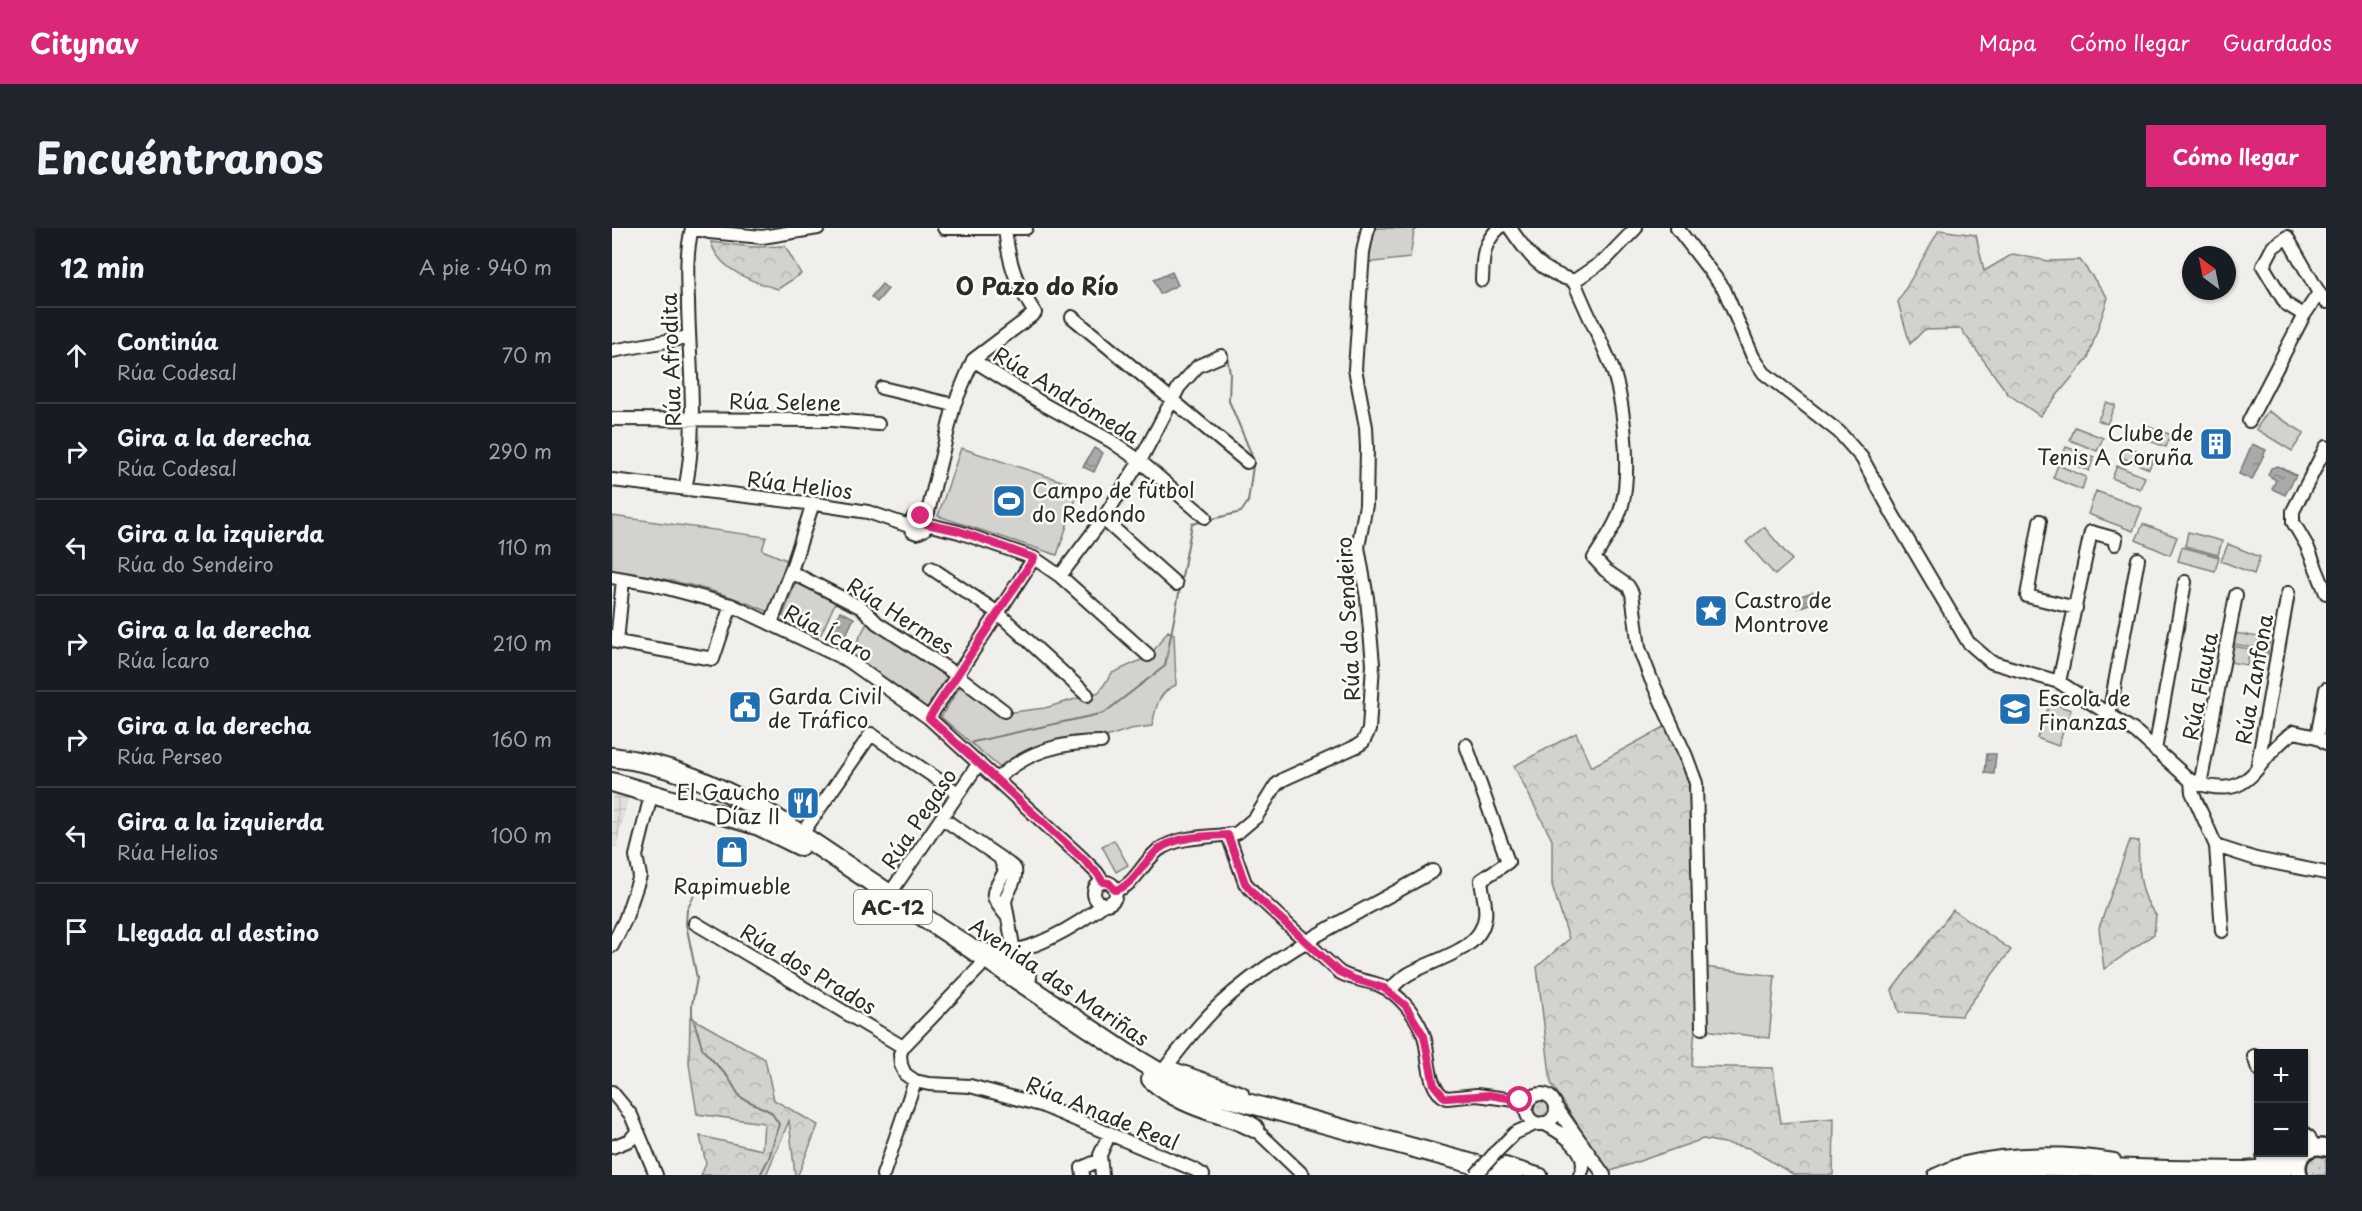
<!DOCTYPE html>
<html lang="es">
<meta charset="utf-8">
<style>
body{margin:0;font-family:"Playpen Sans",sans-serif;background:#20242c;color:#f1f3f6}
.controls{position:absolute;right:18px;bottom:18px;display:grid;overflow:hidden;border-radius:0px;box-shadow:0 2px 4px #0004}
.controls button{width:54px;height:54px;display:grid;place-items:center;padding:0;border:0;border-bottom:2px solid #363941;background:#171b24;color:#f1f3f6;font:30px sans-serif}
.compass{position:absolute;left:1570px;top:18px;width:54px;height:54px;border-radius:50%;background:#171b24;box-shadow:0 2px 4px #0004;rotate:328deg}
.stop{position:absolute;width:18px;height:18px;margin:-14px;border:4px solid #db2777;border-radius:50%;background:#fff}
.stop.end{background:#db2777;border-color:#fff;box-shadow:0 2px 6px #0008}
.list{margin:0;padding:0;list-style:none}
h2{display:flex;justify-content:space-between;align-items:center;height:78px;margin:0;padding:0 24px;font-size:26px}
h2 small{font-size:20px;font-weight:400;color:#9ea1a6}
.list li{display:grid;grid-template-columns:39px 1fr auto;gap:18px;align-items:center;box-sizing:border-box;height:96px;padding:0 24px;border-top:2px solid #363941}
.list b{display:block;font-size:22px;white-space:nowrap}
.list p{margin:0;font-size:20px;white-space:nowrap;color:#9ea1a6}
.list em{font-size:20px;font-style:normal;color:#9ea1a6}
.icon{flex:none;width:33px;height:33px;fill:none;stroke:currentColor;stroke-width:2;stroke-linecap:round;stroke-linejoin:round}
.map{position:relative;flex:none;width:1714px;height:947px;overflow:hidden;border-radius:0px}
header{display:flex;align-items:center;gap:36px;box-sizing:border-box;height:84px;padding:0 30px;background:#db2777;color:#fff}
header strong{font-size:28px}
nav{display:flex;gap:33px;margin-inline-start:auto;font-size:21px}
.intro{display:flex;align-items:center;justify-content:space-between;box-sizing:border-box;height:144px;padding:0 36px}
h1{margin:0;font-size:42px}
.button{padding:15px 27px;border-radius:0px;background:#db2777;color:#fff;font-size:21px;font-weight:700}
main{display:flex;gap:36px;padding:0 36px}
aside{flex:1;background:#171b24;border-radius:0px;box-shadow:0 2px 4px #0004}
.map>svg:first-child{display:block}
.industrial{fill:url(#industrial-grid)}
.grass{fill:url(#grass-dots);stroke:#7f7e7d;stroke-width:1.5}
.forest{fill:url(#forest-crowns);stroke:#7f7e7d;stroke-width:1.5}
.green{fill:#d3d2cf;stroke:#7f7e7d;stroke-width:1.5}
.water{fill:url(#water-ripples);stroke:#777775;stroke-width:1.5}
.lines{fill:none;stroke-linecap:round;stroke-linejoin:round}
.stream{stroke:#777775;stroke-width:2}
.minor-casing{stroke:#2b2b2b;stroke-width:16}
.major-casing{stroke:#2b2b2b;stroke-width:20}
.highway-casing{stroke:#2b2b2b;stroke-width:22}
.minor{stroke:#fdfcf7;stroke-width:12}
.major{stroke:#fdfcf7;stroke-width:15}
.highway{stroke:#fdfcf7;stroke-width:18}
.minor-bridge-casing{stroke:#2b2b2b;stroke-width:16;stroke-linecap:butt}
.minor-bridge{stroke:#fdfcf7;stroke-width:12}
.route{stroke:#db2777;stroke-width:8}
.labels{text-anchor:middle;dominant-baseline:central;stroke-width:5;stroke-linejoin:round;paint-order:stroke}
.shield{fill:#fdfcf7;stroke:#6a6a68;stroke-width:1.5}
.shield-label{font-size:20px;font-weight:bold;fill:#2b2b2b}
.street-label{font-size:21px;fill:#2b2b2b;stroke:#fdfcf7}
.poi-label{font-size:21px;fill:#2b2b2b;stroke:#fdfcf7;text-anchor:start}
.quarter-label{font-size:24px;font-weight:bold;fill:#2b2b2b;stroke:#fdfcf7}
</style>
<header>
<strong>Citynav</strong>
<nav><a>Mapa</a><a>Cómo llegar</a><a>Guardados</a></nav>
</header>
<div class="intro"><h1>Encuéntranos</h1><a class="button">Cómo llegar</a></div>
<main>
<aside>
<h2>12 min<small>A pie · 940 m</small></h2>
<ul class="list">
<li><svg class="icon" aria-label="ahead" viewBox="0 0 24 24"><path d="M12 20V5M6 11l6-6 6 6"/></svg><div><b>Continúa</b><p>Rúa Codesal</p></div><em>70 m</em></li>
<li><svg class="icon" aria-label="right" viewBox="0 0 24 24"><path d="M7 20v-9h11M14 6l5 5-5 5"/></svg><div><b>Gira a la derecha</b><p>Rúa Codesal</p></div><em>290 m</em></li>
<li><svg class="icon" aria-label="left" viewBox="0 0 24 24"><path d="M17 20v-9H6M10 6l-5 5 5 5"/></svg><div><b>Gira a la izquierda</b><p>Rúa do Sendeiro</p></div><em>110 m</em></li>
<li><svg class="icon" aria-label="right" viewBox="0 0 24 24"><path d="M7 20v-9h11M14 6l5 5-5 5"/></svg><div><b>Gira a la derecha</b><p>Rúa Ícaro</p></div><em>210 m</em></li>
<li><svg class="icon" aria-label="right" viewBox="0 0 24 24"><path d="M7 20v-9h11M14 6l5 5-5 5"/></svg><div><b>Gira a la derecha</b><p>Rúa Perseo</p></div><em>160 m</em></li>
<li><svg class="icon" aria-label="left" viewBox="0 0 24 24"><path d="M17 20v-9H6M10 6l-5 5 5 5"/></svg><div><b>Gira a la izquierda</b><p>Rúa Helios</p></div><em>100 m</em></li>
<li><svg class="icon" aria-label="arrive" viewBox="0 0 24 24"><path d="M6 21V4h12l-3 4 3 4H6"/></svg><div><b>Llegada al destino</b></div></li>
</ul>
</aside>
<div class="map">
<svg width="1714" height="947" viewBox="0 0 1714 947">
<defs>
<pattern id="industrial-grid" width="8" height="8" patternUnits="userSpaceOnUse" patternTransform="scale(1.5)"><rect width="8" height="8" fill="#e1e0dc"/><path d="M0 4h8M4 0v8" fill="none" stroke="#c1c0bd"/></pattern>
<pattern id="grass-dots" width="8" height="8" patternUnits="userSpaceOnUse" patternTransform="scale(1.5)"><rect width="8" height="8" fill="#d3d2cf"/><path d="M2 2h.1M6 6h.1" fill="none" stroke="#b5b4b2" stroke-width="1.8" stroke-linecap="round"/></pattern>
<pattern id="forest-crowns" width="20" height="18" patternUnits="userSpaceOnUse" patternTransform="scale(1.5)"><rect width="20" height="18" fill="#d3d2cf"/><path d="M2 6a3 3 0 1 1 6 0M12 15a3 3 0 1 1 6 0" fill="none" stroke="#b5b4b2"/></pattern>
<pattern id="water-ripples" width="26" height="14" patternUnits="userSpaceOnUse" patternTransform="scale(1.5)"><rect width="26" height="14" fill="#aaa9a7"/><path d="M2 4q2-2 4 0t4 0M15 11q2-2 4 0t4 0" fill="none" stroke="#8b8a88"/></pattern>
</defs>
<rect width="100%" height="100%" fill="#f0efeb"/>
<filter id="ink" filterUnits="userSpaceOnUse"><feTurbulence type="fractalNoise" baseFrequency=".0167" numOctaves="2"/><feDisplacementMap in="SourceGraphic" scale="12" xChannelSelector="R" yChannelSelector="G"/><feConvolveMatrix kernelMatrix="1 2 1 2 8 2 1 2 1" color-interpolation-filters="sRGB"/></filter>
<g filter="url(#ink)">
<path class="industrial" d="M0,562L17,568L4,619L0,617Z"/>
<path class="grass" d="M922 881a8 8 0 1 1 16 0a8 8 0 1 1-16 0Z
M1707,927L1714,929V947H1695L1693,939L1696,932Z"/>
<path class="forest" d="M1327,2L1364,7L1372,43L1401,26L1436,33L1468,32L1496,70L1476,130L1428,188L1396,166L1349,101L1312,102L1298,116L1286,74Z
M99,14L140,19L173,18L189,46L166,61C141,54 106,42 99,14Z
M1054,498L1079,555L1086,764L1080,838L1161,840L1169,895L1222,890L1221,947H1182L1137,920L1091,911L996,944L939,855L925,739L957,711L940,657V612L902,538L964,505L979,539Z
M1518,612L1527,613C1525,636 1528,670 1544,687L1542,706L1492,741L1487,700Z
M1341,682L1399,722L1349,788L1287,784L1280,762Z
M78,789L153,831L162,872L206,897L186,947H183L177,893L154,947H89L94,936L88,908L150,922L152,895L85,886L77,836Z"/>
<path class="green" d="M759,0H807L802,3L798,30L753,35Z
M1494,174L1503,177L1495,196L1486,192Z
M1656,183L1692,205L1680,223L1644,201Z
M1532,196L1559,207L1554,219L1527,209Z
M1463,199L1491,210L1485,223L1458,212Z
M1514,218L1542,229L1537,241L1509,229Z
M1454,219L1482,229L1477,243L1449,231Z
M349,220L468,259L445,327L326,288Z
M1446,237L1474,249L1470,262L1441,250Z
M1505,238L1533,249L1528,261L1500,250Z
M1484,263L1530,280L1521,303L1476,286Z
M0,288L154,309L150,322L177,333L157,384C107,362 54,349 0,343Z
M1531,296L1565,309L1558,327L1524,312Z
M1152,299L1180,332L1163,347L1134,314Z
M1576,304L1610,313L1606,327L1573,318Z
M1616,316L1648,329L1642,346L1609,333Z
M1570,319L1607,329L1603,343L1566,333Z
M184,353L224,373L209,406L171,388Z
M255,395L337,448L316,482L239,425Z
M556,403L562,406L564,457C545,465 544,480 540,498L518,501L491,510L482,508H463L411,525L398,535L387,539L329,489L350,455L385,486L433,480L487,464L500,445L529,432L540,425Z
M1623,405L1647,409L1645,420L1621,416Z
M1620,418L1638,421L1635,437L1617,434Z
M1438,475L1459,482L1446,518L1425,510Z
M502,612L516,637L504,644L490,618Z
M1092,739L1163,748L1157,810L1100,803L1092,795Z"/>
<path class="water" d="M560,44L566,57L548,66L542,52Z
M270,56L276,61L265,74L259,69Z
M1640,216L1654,222L1640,252L1627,246Z
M482,220L491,225L482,244L471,239Z
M1666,238L1684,247L1673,267L1660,261L1664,252L1656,247L1659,240Z
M1201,364L1205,373L1186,380L1183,370Z
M228,383L242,390L232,411L218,405Z
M1647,410L1658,412L1655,429L1650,428L1649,434L1643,433Z
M1375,526H1384L1382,546L1373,545Z"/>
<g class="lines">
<path class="stream" d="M569,354L580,296L629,284L636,274L641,238L639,225L617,173L618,145L615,128
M361,514L492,485L553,438L568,360
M87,656L75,682L74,696L85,750L80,777V787L91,822L116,849L128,869L159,884L167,896L157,930L148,947"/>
<defs>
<path id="minor" d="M81,0L97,4L150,9L206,0
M332,0H414
M898,0C917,28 928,43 962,53L993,32L1024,0
M1065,0L1112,61L1141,129L1152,145L1227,204L1250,230L1281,287L1356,414L1379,434L1447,454L1524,504L1579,553C1644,577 1640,531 1682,504L1705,509L1714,515
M870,52C871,30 870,16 887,0
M962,53C973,82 988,109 999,137C1012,170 1019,243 1010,277C1005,296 992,314 982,330L993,342L1016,358L1020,365L1027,420L1039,451L1074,528L1084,555L1090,800
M1692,87L1674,76L1651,38L1661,19L1675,9L1707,65L1714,74
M460,89L635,234
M0,123L77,109
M361,132L433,177L499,213L528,233L593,289
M270,160L342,177
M0,191L220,192L266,196
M1637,193L1692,87L1707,65
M1714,219L1681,283V294L1695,318L1714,365
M0,252L211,277L256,284L297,298
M73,262C86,200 77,136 76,73C75,48 74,25 80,0
M311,290L316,284L342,177L361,132L423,85C404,56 397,36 393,1
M491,291L564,356
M1428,293L1415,368L1464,380
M314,296L312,302L305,305L300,303L297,298L302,289L309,288L314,296L347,304L422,330L448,348L536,427
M319,340L386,385L475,467
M179,344L250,380L265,395L345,447L392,483
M448,348L491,291L528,233L567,159L586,138L609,128
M0,349L40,356L119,377L237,433L317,490L469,629L485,645L491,654
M11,351L5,414L101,431L119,377
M159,395L181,337L201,275
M1447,454L1479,304L1504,311L1503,316
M1497,487L1526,331
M317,490L422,330
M1705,509L1714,461
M1543,522L1573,354
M1645,541L1676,365
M385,551C415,523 450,514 489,514
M1579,553L1580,564L1604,618L1610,703
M1588,557L1624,367
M330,590L397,636L403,641C405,654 395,662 393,674L402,723
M189,607L259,506L346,565
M616,607L633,655L646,669L727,744C740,752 753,752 767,757C787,765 805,788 812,808C818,827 814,862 835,870L865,867L903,872L918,871
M1604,618L1644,631L1714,645
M388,630L393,643C381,666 375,665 394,687
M482 665a11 11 0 1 1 22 0a11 11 0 1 1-22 0Z
M503,662C524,659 533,628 551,619C573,607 601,610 625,605L644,589L664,557L672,551L745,518L751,514L757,502L761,436L755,370L746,319L754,277L755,220L754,199L743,141L751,24L756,0
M277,667L367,535
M83,695L291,819
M0,718L13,692L28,648L24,628L39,567
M364,719C370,721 376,723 382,724C417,727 466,697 492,676
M368,739L291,819L288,826L289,837L293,846L303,853L317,856L358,858L429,877L583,942L591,947
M778,764C795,731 868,733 873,689C875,678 870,664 869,652L896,634L854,517
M1642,828L1646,841
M554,839C571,817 588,795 608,776C670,719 749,685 821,643
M562,841L630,865
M0,864L19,887L44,947
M914 881a15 15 0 1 1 30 0a15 15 0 1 1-30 0Z
M944,879L992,947
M931,895C949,904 981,924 968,947
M642,900L691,947
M1692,905L1697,909L1702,919
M0,919L18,912L25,904
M884,924L903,905L925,895
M893,936L929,947
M271,947L303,853
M471,947L470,940L488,932
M490,947L488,927L498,905
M1323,947C1333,943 1343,938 1353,935C1400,924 1454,924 1502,932"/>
<path id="major" d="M1687,947C1682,929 1696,915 1714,920"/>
<path id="highway" d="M0,529C61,536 108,559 161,588L513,824L550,846L602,866L902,947
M0,554L147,598L188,618
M391,724L415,750
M539,851C559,869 582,878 607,886C619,890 631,893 642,900
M1654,931L1690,924
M1344,947L1367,941L1398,937L1556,942L1634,943L1673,939"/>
</defs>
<use href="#minor" class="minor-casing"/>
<use href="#major" class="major-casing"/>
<use href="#highway" class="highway-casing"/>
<use href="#minor" class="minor"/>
<use href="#major" class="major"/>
<use href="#highway" class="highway"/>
<defs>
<path id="minor-bridge" d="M864,947L884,924"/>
</defs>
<use href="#minor-bridge" class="minor-bridge-casing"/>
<use href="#minor-bridge" class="minor-bridge"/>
</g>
</g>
<g class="lines" filter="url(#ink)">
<path class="route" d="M309,288L314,296L347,303L422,330L317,490L469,629L485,645L491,654L497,655L503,662C521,659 532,632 547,621C565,608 595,608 616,607L633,655L645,669L727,744L742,751L772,760L793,777L812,808L822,857L831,868L835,870L877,867L908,872"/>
</g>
<defs>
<symbol id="building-square" viewBox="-11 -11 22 22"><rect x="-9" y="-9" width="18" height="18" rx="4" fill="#1f6fb2" stroke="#fdfcf7"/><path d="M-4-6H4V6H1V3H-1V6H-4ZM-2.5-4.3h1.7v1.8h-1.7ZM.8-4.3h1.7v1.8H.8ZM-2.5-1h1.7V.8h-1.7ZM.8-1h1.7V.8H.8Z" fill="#fff"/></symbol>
<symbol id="stadium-square" viewBox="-11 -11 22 22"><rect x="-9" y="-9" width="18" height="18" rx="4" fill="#1f6fb2" stroke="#fdfcf7"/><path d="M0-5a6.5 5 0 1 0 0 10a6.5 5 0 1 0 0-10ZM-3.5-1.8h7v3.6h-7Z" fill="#fff"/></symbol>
<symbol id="sight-square" viewBox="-11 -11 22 22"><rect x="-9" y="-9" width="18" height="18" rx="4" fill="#1f6fb2" stroke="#fdfcf7"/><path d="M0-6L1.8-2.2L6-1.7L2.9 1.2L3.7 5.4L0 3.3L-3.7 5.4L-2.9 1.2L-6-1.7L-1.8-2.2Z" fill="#fff"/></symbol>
<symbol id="civic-square" viewBox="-11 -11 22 22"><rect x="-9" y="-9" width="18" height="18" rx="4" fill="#1f6fb2" stroke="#fdfcf7"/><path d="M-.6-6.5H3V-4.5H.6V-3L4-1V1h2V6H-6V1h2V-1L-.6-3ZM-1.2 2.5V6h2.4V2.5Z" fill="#fff"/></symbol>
<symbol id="school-square" viewBox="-11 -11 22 22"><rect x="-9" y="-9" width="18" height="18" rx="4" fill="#1f6fb2" stroke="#fdfcf7"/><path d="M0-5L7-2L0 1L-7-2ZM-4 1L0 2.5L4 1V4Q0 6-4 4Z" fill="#fff"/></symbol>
<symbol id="restaurant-square" viewBox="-11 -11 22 22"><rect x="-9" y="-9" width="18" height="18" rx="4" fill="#1f6fb2" stroke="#fdfcf7"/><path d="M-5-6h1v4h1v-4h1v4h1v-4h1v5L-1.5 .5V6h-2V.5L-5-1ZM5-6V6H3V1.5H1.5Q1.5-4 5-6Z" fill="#fff"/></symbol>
<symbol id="shop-square" viewBox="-11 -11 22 22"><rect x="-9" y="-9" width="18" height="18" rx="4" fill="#1f6fb2" stroke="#fdfcf7"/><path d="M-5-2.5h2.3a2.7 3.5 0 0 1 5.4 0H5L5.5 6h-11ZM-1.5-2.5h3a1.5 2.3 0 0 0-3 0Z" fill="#fff"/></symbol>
</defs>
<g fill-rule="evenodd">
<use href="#building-square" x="1585" y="197" width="38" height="38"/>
<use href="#stadium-square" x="378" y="254" width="38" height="38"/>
<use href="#sight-square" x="1080" y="364" width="38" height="38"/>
<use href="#civic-square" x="114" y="460" width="38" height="38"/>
<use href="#school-square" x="1384" y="462" width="38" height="38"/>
<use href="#restaurant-square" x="172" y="556" width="38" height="38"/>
<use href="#shop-square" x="101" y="605" width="38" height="38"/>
</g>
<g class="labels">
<rect class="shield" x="242" y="662" width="78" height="34" rx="4.5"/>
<g class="shield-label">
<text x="281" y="679">AC-12</text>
</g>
<g class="street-label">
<text transform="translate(58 132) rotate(-92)">Rúa Afrodita</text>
<text transform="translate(455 166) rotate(31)">Rúa Andrómeda</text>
<text transform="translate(173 173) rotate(1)">Rúa Selene</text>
<text transform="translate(188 256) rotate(7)">Rúa Helios</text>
<text transform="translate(289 387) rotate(33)">Rúa Hermes</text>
<text transform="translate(735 391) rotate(-93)">Rúa do Sendeiro</text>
<text transform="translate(217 404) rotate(28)">Rúa Ícaro</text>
<text transform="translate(1641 451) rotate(-80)">Rúa Zanfona</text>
<text transform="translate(1587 458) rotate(-79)">Rúa Flauta</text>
<text transform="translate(306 590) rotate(-56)">Rúa Pegaso</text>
<text transform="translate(197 740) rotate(31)">Rúa dos Prados</text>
<text transform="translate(448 753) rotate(34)">Avenida das Mariñas</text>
<text transform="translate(491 884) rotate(22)">Rúa Anade Real</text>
</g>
<g class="poi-label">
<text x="1581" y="204" text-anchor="end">Clube de<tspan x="1581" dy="24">Tenis A Coruña</tspan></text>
<text x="420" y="261">Campo de fútbol<tspan x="420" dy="24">do Redondo</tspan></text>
<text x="1122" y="371">Castro de<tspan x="1122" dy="24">Montrove</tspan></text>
<text x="156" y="467">Garda Civil<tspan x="156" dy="24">de Tráfico</tspan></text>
<text x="1426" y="469">Escola de<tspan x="1426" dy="24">Finanzas</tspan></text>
<text x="168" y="563" text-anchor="end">El Gaucho<tspan x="168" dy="24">Díaz II</tspan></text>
<text x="120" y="657" text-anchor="middle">Rapimueble</text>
</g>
<g class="quarter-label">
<text x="425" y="57">O Pazo do Río</text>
</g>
</g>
</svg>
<div class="controls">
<button>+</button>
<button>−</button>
</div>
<svg class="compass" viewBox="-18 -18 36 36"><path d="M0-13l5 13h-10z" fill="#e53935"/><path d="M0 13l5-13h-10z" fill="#9ea1a6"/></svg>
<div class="stop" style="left:908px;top:872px"></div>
<div class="stop end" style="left:309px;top:288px"></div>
</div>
</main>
